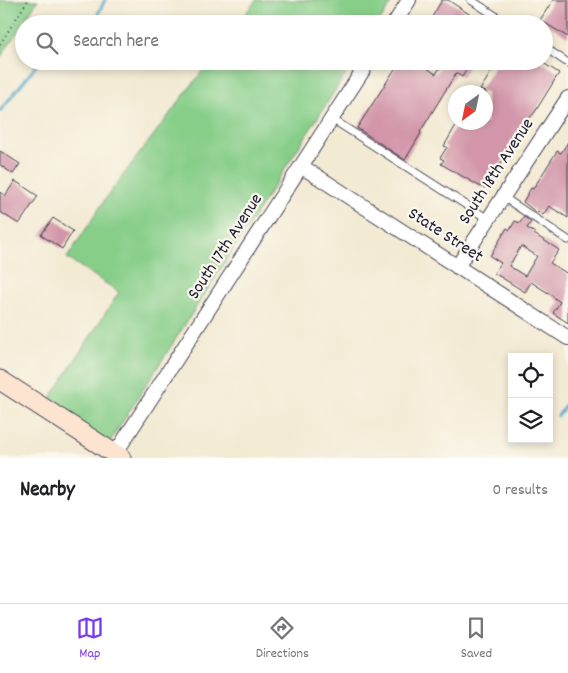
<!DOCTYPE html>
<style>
body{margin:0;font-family:Dekko,sans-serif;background:#f6f6f6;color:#202124}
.controls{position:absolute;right:15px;bottom:15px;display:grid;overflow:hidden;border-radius:0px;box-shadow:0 2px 8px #0003}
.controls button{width:45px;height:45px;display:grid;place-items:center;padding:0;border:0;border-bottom:1px solid #e0e0e0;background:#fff;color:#202124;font:25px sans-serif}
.compass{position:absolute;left:448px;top:85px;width:45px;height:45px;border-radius:50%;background:#fff;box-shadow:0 2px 8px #0003;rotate:213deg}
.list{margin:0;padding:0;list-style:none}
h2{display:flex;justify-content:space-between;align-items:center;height:65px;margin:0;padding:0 20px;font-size:21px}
h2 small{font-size:16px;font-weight:400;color:#757577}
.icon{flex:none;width:28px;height:28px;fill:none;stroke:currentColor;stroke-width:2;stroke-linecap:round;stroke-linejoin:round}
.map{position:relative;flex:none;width:568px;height:458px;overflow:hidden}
.search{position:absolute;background:#fff;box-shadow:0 2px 8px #0003;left:15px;right:15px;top:15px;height:55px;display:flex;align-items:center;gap:12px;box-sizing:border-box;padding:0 18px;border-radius:28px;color:#757577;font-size:19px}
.sheet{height:145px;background:#fff}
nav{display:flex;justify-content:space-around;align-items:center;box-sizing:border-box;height:70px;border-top:1px solid #e0e0e0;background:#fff;font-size:14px;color:#757577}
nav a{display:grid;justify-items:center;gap:2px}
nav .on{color:#7c3aed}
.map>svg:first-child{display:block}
.green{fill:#87ce89;stroke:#547862}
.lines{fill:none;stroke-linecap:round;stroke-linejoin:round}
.stream{stroke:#4da6ca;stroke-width:3}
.building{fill:#d295a9;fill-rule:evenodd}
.lane-casing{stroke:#414052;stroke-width:9}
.street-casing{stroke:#414052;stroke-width:16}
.secondary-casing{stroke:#414052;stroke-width:21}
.path{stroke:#414052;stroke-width:2;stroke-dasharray:1 4;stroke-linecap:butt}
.lane{stroke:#fff;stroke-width:7}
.street{stroke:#fff;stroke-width:14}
.secondary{stroke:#fde4d1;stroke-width:19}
.labels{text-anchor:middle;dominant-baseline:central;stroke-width:4.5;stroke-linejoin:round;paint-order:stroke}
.street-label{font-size:18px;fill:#22223b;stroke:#fbf7ec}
</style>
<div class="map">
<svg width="568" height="458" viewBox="0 0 568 458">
<rect width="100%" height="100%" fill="#fbf7ec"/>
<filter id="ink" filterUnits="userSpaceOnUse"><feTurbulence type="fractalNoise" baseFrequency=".02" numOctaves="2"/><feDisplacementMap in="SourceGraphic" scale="10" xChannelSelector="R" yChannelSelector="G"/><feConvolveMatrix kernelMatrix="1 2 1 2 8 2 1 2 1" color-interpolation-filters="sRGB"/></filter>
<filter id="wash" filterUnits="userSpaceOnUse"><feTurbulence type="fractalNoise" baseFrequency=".0096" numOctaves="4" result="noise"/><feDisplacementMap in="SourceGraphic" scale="20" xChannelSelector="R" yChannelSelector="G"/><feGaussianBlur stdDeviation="1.12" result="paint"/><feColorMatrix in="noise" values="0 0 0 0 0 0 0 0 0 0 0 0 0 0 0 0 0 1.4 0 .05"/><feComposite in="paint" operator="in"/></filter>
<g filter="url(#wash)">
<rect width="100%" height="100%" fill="#f3ead3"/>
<path class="green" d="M0,0H38L0,58Z
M256,0H393L378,24H238Z
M210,61H354L109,443L46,405L119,292L67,258L108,195Z"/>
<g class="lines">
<path class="stream" d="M93,24L105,0
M0,111L40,61
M558,416L568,401"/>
</g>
<g id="blocks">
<path class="building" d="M442,0H448L484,24H428Z
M553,0H568V37L540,20Z
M400,61H416L436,74L444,61H472L462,77L456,73L425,124L420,132L421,133L405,160L357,128Z
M498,61H540L559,73L535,112L528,120L525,119L516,134L519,136L485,188L482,186L481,187L441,164L444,160L440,158L447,147L444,146L458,122H486V92L480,90Z
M568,142V218L549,206L543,215L538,211L537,213L523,202L531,188L533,189L557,151L561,153Z
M0,151L20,164L13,174L0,165Z
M15,181L38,196L19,224L0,212V192L5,196Z
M524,217L531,222L527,228L535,233L534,234L559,250L550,263L568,274V323L553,313L560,302L553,297V296L531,282L525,292L494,273L501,263L490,256L507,228L510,230L515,221L520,223ZM521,246L537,256L525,276L509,266Z
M53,218L73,231L62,249L41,235Z"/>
</g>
</g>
<g filter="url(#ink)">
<use href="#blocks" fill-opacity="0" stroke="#414052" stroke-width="1"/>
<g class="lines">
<defs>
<path id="lane" d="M471,0L508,24
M544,47L568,63
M332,119L488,219
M503,197L568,240"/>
<path id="street" d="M394,24L409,0
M301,166L568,338
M457,267L568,98
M115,454L369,61"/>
<path id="secondary" d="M0,380L121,458"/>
</defs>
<use href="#lane" class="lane-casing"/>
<use href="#street" class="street-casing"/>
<use href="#secondary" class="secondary-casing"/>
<path class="path" d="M0,44L28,0"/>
<use href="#lane" class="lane"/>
<use href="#street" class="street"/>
<use href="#secondary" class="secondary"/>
</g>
</g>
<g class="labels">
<g class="street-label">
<text transform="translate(497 172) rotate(-57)">South 18th Avenue</text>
<text transform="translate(445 236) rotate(33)">State Street</text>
<text transform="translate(226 247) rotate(-57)">South 17th Avenue</text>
</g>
</g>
</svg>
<div class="controls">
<button><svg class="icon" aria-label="locate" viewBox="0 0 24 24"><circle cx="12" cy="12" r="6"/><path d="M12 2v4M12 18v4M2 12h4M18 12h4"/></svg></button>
<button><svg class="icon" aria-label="layers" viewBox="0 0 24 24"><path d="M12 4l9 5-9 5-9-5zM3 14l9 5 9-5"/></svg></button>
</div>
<svg class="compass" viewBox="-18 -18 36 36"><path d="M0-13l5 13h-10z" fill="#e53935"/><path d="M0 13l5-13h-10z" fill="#757577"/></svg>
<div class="search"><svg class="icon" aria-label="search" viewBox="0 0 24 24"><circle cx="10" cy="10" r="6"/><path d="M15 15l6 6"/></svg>Search here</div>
</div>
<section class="sheet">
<h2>Nearby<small>0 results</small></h2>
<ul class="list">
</ul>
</section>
<nav>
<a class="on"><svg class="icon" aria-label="map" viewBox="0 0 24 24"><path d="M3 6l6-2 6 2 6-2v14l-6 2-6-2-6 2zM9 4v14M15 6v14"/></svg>Map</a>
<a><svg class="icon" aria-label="directions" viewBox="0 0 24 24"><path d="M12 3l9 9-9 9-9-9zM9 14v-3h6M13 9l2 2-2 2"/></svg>Directions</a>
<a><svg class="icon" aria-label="saved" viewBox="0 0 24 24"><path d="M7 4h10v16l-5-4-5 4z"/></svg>Saved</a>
</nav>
